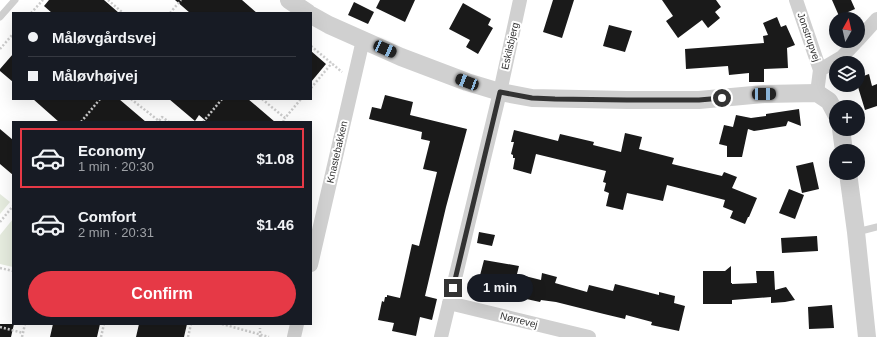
<!DOCTYPE html>
<html lang="en">
<head>
<meta charset="utf-8">
<style>
	:root { --surface:#171b24; --page:#20242c; --text:#f1f3f6; --muted:#9ea1a6; --line:#363941; --accent:#e63946 }
	body { margin:0; font-family:Helvetica,sans-serif; background:var(--page); color:var(--text); height:100vh; display:flex; flex-direction:column; font-size:15px; white-space:nowrap }
	* { box-sizing:border-box; margin:0 }
	p { font-size:13px; color:var(--muted) }
	.icon { flex:none; width:22px; height:22px; fill:none; stroke:currentColor; stroke-width:2; stroke-linecap:round; stroke-linejoin:round }
	.map { position:relative; flex:1; overflow:hidden }
	.details { position:absolute; left:12px; top:121px; width:300px; height:204px; display:flex; flex-direction:column; background:var(--surface); border-radius:0px; box-shadow:0 4px 16px #0002 }
	.details>* { flex:none }
	.guide { position:absolute; left:12px; top:12px; width:300px; height:88px; border-radius:0px; box-shadow:0 4px 16px #0002; display:grid; align-content:center; height:88px; padding:0 16px; background:var(--surface) }
	.needle { width:26px; rotate:8deg }
	.tools { position:absolute; left:829px; top:12px; display:grid; gap:8px }
	.tools a { display:grid; place-items:center; width:36px; height:36px; border-radius:50%; background:var(--surface); box-shadow:0 4px 16px #0002; font-size:20px }
	.end { position:absolute; width:18px; height:18px; margin:-9px; border:5px solid #333; background:#fff; box-shadow:0 0 0 2px #fff }
	.from { border-radius:50% }
	.bubble { position:absolute; height:28px; border-radius:14px; background:var(--surface); box-shadow:0 4px 16px #0002; font-size:13px; font-weight:800; line-height:28px; text-align:center }
	.car { position:absolute; width:12px; height:24px; margin:-12px -6px; border-radius:5px; box-shadow:0 0 3px 1px #0007; background:linear-gradient(#222 24%,#8ab4d8 0 40%,#222 0 76%,#8ab4d8 0 86%,#222 0) }
	.guide b { display:flex; align-items:center; gap:14px; height:38px; font-size:15px }
	.guide b+b { border-top:1px solid var(--line) }
	.guide i { width:10px; height:10px; background:var(--text) }
	ul { padding:7px 0 0; list-style:none }
	li { display:flex; align-items:center; gap:12px; height:60px; margin:0 8px 6px; padding:0 8px; border:2px solid transparent; border-radius:0px }
	li div { flex:1 }
	li b { display:block; font-size:15px }
	li em { font-style:normal; font-weight:800 }
	li.on { border-color:var(--accent) }
	li>.icon { width:36px; height:36px; stroke-width:1.5 }
	.cta { display:flex; gap:8px; margin-top:auto; padding:8px 16px }
	.cta a { flex:1; height:46px; border-radius:24px; background:var(--accent); color:#fff; font-size:16px; font-weight:800; line-height:46px; text-align:center }
	.map>svg:first-child { display:block }
</style>
</head>
<body>
<div class="map">
<svg width="877" height="337" viewBox="0 0 877 337">
	<rect width="100%" height="100%" fill="#fff"/>
	<path fill="#e6ecdf" d="M 0,194 L 10,202 L 0,214 Z
		M 13,219 L 13,267 L 0,264 L 0,235 Z"/>
	<path fill="#1a1a1a" d="M 49,0 L 104,0 L 119,13 L 52,13 L 44,6 Z
		M 175,0 L 242,0 L 257,13 L 190,13 Z
		M 380,0 L 415,0 L 405,22 L 376,8 Z
		M 553,0 L 574,0 L 562,38 L 543,32 Z
		M 662,0 L 716,0 L 721,7 L 715,12 L 720,18 L 708,28 L 702,20 L 678,38 L 666,21 L 673,16 Z
		M 832,0 L 851,0 L 855,9 L 839,16 Z
		M 354,2 L 374,12 L 368,24 L 348,15 Z
		M 463,3 L 491,19 L 488,25 L 493,28 L 478,54 L 466,47 L 470,40 L 449,29 Z
		M 777,17 L 781,27 L 786,25 L 795,45 L 787,48 L 788,68 L 764,69 L 764,82 L 749,82 L 749,73 L 729,75 L 728,66 L 686,69 L 685,49 L 764,43 L 763,36 L 768,35 L 763,23 Z
		M 609,25 L 632,31 L 625,52 L 603,46 Z
		M 311,51 L 326,64 L 311,82 Z
		M 13,54 L 13,82 L 0,71 L 0,69 Z
		M 869,74 L 872,86 L 877,84 L 877,106 L 865,110 L 858,87 L 858,78 Z
		M 385,95 L 413,102 L 410,115 L 467,129 L 446,207 L 425,296 L 437,299 L 432,320 L 420,317 L 416,336 L 392,331 L 394,323 L 378,320 L 382,301 L 384,302 L 385,297 L 387,297 L 387,295 L 400,298 L 412,244 L 419,246 L 437,172 L 423,169 L 430,141 L 421,139 L 422,132 L 369,119 L 372,107 L 381,109 Z
		M 33,99 L 119,99 L 146,122 L 59,122 Z
		M 169,99 L 248,99 L 275,122 L 207,122 L 199,115 L 195,121 Z
		M 799,109 L 801,126 L 788,121 L 786,126 L 754,131 L 748,129 L 742,157 L 727,157 L 727,146 L 719,144 L 724,125 L 733,127 L 736,115 L 751,118 L 766,116 L 766,114 Z
		M 0,129 L 13,140 L 13,175 L 0,164 Z
		M 514,130 L 558,141 L 560,134 L 594,142 L 593,145 L 621,152 L 625,133 L 642,137 L 639,149 L 674,158 L 672,164 L 722,176 L 724,172 L 737,177 L 732,188 L 757,198 L 749,217 L 748,217 L 745,224 L 730,218 L 733,211 L 723,207 L 725,200 L 667,185 L 663,201 L 627,193 L 623,210 L 606,206 L 609,193 L 604,191 L 606,183 L 603,182 L 606,171 L 536,154 L 531,174 L 513,169 L 515,158 L 513,158 L 513,155 L 511,154 L 514,142 L 511,142 Z
		M 813,162 L 819,189 L 802,193 L 796,166 Z
		M 789,189 L 804,195 L 795,219 L 779,213 Z
		M 479,232 L 495,235 L 492,246 L 477,243 Z
		M 817,236 L 818,251 L 782,253 L 781,238 Z
		M 484,260 L 519,266 L 517,274 L 541,280 L 542,273 L 557,277 L 555,283 L 587,292 L 589,285 L 613,291 L 615,284 L 659,295 L 659,292 L 675,296 L 674,303 L 685,306 L 679,331 L 651,325 L 652,322 L 626,315 L 625,319 L 604,314 L 556,302 L 541,300 L 540,302 L 508,295 L 509,290 L 478,283 Z
		M 731,266 L 731,283 L 732,283 L 732,284 L 757,283 L 756,271 L 774,271 L 775,290 L 786,287 L 795,300 L 785,302 L 771,303 L 771,297 L 732,300 L 732,304 L 703,304 L 703,271 L 725,271 Z
		M 832,305 L 834,328 L 809,329 L 808,307 Z
		M 0,324 L 14,324 L 11,337 L 0,337 Z
		M 53,324 L 100,324 L 97,337 L 50,337 Z
		M 139,324 L 187,324 L 184,337 L 136,337 Z"/>
	<g fill="none" stroke-linecap="round" stroke-linejoin="round">
		<path stroke="#cdcdcd" stroke-width="2.5" stroke-dasharray="2 2" stroke-linecap="butt" d="M 108,0 L 123,13
			M 31,13 L 43,0
			M 170,13 L 181,0
			M 311,46 L 342,72
			M 0,49 L 13,34
			M 311,88 L 332,63
			M 131,99 L 159,121 L 162,117 L 169,122
			M 262,99 L 285,118 L 301,99
			M 81,122 L 100,99
			M 203,122 L 222,99
			M 283,122 L 285,118
			M 0,222 L 13,206
			M 0,268 L 13,271
			M 222,324 L 269,337
			M 0,327 L 23,333
			M 22,337 L 25,324
			M 101,337 L 104,324
			M 188,337 L 191,324
			M 260,337 L 260,328"/>
		<path stroke="#d0d0d0" stroke-width="7" d="M 0,17 L 15,0
			M 857,232 L 877,227"/>
		<path stroke="#d0d0d0" stroke-width="14" d="M 796,0 L 820,70 L 817,93
			M 858,40 L 877,19
			M 820,70 L 842,57 L 857,41
			M 311,265 L 363,40
			M 449,303 L 589,337
			M 294,337 L 297,324
			M 441,337 L 500,92 L 520,0"/>
		<path stroke="#d0d0d0" stroke-width="18" d="M 289,0 L 308,13
			M 311,15 L 329,25 L 401,57 L 467,82 L 500,92 L 532,98 L 627,100 L 699,100 L 764,94 L 817,93 L 829,101 L 836,114
			M 841,129 L 844,151
			M 848,173 L 856,232 L 867,337"/>
	</g>
	<g fill="none" stroke-linecap="round" stroke-linejoin="round">
		<path stroke="#333" stroke-width="5" d="M 453,288 L 500,92 L 532,98 L 555,99 L 627,100 L 699,100 L 722,98"/>
	</g>
	<g text-anchor="middle" dominant-baseline="central" stroke-width="4" stroke-linejoin="round" paint-order="stroke">
		<g font-size="10" fill="#333" stroke="#fff">
			<text transform="translate(809 37) rotate(71)">Jonstrupvej</text>
			<text transform="translate(510 46) rotate(-77)">Eskilsbjerg</text>
			<text transform="translate(337 152) rotate(-77)">Knastebakken</text>
			<text transform="translate(519 320) rotate(14)">Nørrevej</text>
		</g>
	</g>
</svg>
<div class="tools">
<a><svg class="needle" viewBox="-14 -14 28 28"><path d="M0-13l5 13h-10z" fill="#e53935"/><path d="M0 13l5-13h-10z" fill="#9ea1a6"/></svg></a>
<a><svg class="icon" aria-label="layers" viewBox="0 0 24 24"><path d="M12 4l9 5-9 5-9-5zM3 14l9 5 9-5"/></svg></a>
<a>+</a>
<a>−</a>
</div>
<i class="end from" style="left:722px;top:98px"></i>
<i class="end" style="left:453px;top:288px"></i>
<div class="bubble" style="left:467px;top:274px;width:66px">1 min</div>
<i class="car" style="left:385px;top:49px;rotate:114deg"></i>
<i class="car" style="left:467px;top:82px;rotate:291deg"></i>
<i class="car" style="left:764px;top:94px;rotate:89deg"></i>
<div class="guide">
<b><i class="from"></i>Måløvgårdsvej</b>
<b><i></i>Måløvhøjvej</b>
</div>
<section class="details">
<ul>
<li class="on"><svg class="icon" aria-label="car" viewBox="0 0 24 24"><path d="M5 17H2v-5l4-1 3-4h7l3 4 3 1v5h-3M9 17h6M6 11h13"/><circle cx="7" cy="17" r="2"/><circle cx="17" cy="17" r="2"/></svg><div><b>Economy</b><p>1 min · 20:30</p></div><em>$1.08</em></li>
<li><svg class="icon" aria-label="car" viewBox="0 0 24 24"><path d="M5 17H2v-5l4-1 3-4h7l3 4 3 1v5h-3M9 17h6M6 11h13"/><circle cx="7" cy="17" r="2"/><circle cx="17" cy="17" r="2"/></svg><div><b>Comfort</b><p>2 min · 20:31</p></div><em>$1.46</em></li>
</ul>
<div class="cta"><a>Confirm</a></div>
</section>
</div>
</body>
</html>
